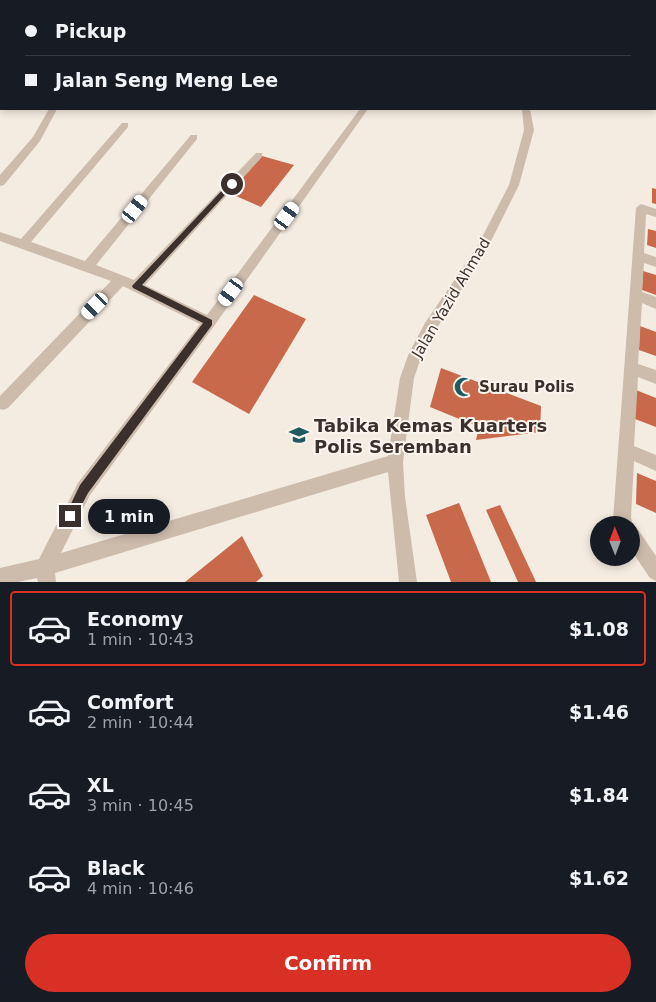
<!DOCTYPE html>
<html lang="en">
<head>
<meta charset="utf-8">
<style>
	:root { --surface:#171b24; --page:#20242c; --text:#f1f3f6; --muted:#9ea1a6; --line:#363941; --accent:#d93025 }
	body { margin:0; font-family:"DejaVu Sans",sans-serif; background:var(--page); color:var(--text); height:100vh; display:flex; flex-direction:column; font-size:19px; white-space:nowrap }
	* { box-sizing:border-box; margin:0 }
	p { font-size:16px; color:var(--muted) }
	.icon { flex:none; width:28px; height:28px; fill:none; stroke:currentColor; stroke-width:2; stroke-linecap:round; stroke-linejoin:round }
	.map { position:relative; height:582px; overflow:hidden }
	.details { display:flex; flex-direction:column; background:var(--surface); flex:1 }
	.details>* { flex:none }
	.banner { position:absolute; left:0px; top:0px; width:656px; height:110px; box-shadow:0 2px 8px #0003; display:grid; align-content:center; height:110px; padding:0 25px; background:var(--surface) }
	.needle { width:32px; rotate:359deg }
	.tools { position:absolute; left:590px; top:516px; display:grid; gap:10px }
	.tools a { display:grid; place-items:center; width:50px; height:50px; border-radius:50%; background:var(--surface); box-shadow:0 2px 8px #0003; font-size:25px }
	.end { position:absolute; width:22px; height:22px; margin:-11px; border:6px solid #3b302b; background:#fff; box-shadow:0 0 0 2px #fff }
	.from { border-radius:50% }
	.bubble { position:absolute; height:35px; border-radius:18px; background:var(--surface); box-shadow:0 2px 8px #0003; font-size:16px; font-weight:800; line-height:35px; text-align:center }
	.car { position:absolute; width:15px; height:30px; margin:-15px -8px; border-radius:6px; box-shadow:0 0 4px 1px #0007; background:linear-gradient(#fff 24%,#345 0 40%,#fff 0 76%,#345 0 86%,#fff 0) }
	.banner b { display:flex; align-items:center; gap:18px; height:48px; font-size:19px }
	.banner b+b { border-top:1px solid var(--line) }
	.banner i { width:12px; height:12px; background:var(--text) }
	ul { padding:9px 0 0; list-style:none }
	li { display:flex; align-items:center; gap:15px; height:75px; margin:0 10px 8px; padding:0 15px; border:2px solid transparent; border-radius:5px }
	li div { flex:1 }
	li b { display:block; font-size:19px }
	li em { font-style:normal; font-weight:800 }
	li.on { border-color:var(--accent) }
	li>.icon { width:45px; height:45px; stroke-width:1.5 }
	.primary-button { display:flex; gap:10px; margin-top:auto; padding:10px 25px }
	.primary-button a { flex:1; height:58px; border-radius:30px; background:var(--accent); color:#fff; font-size:20px; font-weight:800; line-height:58px; text-align:center }
	.map>svg:first-child { display:block }
</style>
</head>
<body>
<div class="map">
<svg width="656" height="582" viewBox="0 0 656 582">
	<rect width="100%" height="100%" fill="#f4ebe1"/>
	<g fill="none" stroke-linecap="round" stroke-linejoin="round">
		<path stroke="#7fb0b2" stroke-width="3" d="M 0,89 L 1,86"/>
	</g>
	<path fill="#c8694b" d="M 262,156 L 294,165 L 261,207 L 229,193 Z
		M 652,188 L 656,189 L 656,204 L 652,203 Z
		M 648,229 L 656,231 L 656,248 L 647,245 Z
		M 643,271 L 656,275 L 656,295 L 642,290 Z
		M 254,295 L 306,319 L 249,414 L 192,382 Z
		M 640,326 L 656,332 L 656,356 L 639,350 Z
		M 441,368 L 541,406 L 540,432 L 476,440 L 479,427 L 430,407 Z
		M 636,390 L 656,398 L 656,427 L 635,419 Z
		M 637,473 L 656,481 L 656,513 L 636,504 Z
		M 459,503 L 491,582 L 451,582 L 426,515 Z
		M 500,505 L 536,582 L 518,582 L 486,510 Z
		M 242,536 L 263,576 L 256,582 L 185,582 Z"/>
	<g fill="none" stroke-linecap="round" stroke-linejoin="round">
		<path fill="#cdbbac" fill-rule="evenodd" d="M 252,0 L 258,0 L 258,1 L 252,1 Z
			M 346,0 L 353,0 L 353,1 L 347,1 Z
			M 603,0 L 610,0 L 610,1 L 604,1 Z
			M 0,23 L 1,23 L 1,27 L 0,27 Z
			M 655,31 L 656,31 L 656,35 L 655,35 Z
			M 0,45 L 1,45 L 1,49 L 0,49 Z
			M 655,74 L 656,74 L 656,79 L 655,79 Z
			M 49,109 L 57,109 L 40,141 L 4,185 L 0,186 L 0,175 L 33,137 Z
			M 360,109 L 368,109 L 214,326 L 90,495 L 61,553 L 388,456 L 400,378 L 409,353 L 425,323 L 477,247 L 509,185 L 524,130 L 522,109 L 530,109 L 534,130 L 519,185 L 485,253 L 435,331 L 422,355 L 414,378 L 403,462 L 405,497 L 417,582 L 399,582 L 388,472 L 55,573 L 56,582 L 38,582 L 37,578 L 18,582 L 0,582 L 0,568 L 39,559 L 78,483 L 200,324 L 123,286 L 8,408 L 3,410 L 0,409 L 0,396 L 111,281 L 0,241 L 0,232 L 21,239 L 122,123 L 128,123 L 128,127 L 31,242 L 85,261 L 191,135 L 197,135 L 197,139 L 96,265 L 134,280 L 256,153 L 262,153 L 262,157 L 145,285 L 207,315 Z
			M 641,204 L 656,209 L 656,217 L 646,214 L 644,253 L 656,257 L 656,267 L 644,263 L 642,292 L 656,297 L 656,309 L 642,303 L 638,364 L 656,370 L 656,384 L 638,377 L 634,446 L 656,455 L 656,471 L 634,461 L 631,518 L 633,526 L 637,528 L 656,556 L 656,581 L 650,578 L 631,550 L 631,525 L 616,525 L 613,520 L 636,208 Z"/>
	</g>
	<path fill="#3b302b" d="M 229,183 L 235,184 L 142,285 L 212,320 L 212,325 L 88,493 L 74,520 L 70,521 L 66,520 L 65,516 L 80,485 L 203,323 L 133,288 L 132,286 Z"/>
	<defs>
		<symbol id="mosque-bare" viewBox="-9 -9 18 18"><path d="M3.5-4.9A6 6 0 1 0 3.5 4.9A5 5 0 1 1 3.5-4.9Z" fill="#1f5a5e" stroke="#fbf5ee" stroke-width="2.5" paint-order="stroke"/></symbol>
		<symbol id="school-bare" viewBox="-9 -9 18 18"><path d="M0-5L7-2L0 1L-7-2ZM-4 1L0 2.5L4 1V4Q0 6-4 4Z" fill="#1f5a5e" stroke="#fbf5ee" stroke-width="2.5" paint-order="stroke"/></symbol>
	</defs>
	<g fill-rule="evenodd">
		<use href="#mosque-bare" x="450" y="373" width="28" height="28"/>
		<use href="#school-bare" x="285" y="421" width="28" height="28"/>
	</g>
	<g text-anchor="middle" dominant-baseline="central" stroke-width="4" stroke-linejoin="round" paint-order="stroke">
		<g font-size="15" fill="#3b302b" stroke="#fbf5ee">
			<text transform="translate(451 298) rotate(-59)">Jalan Yazid Ahmad</text>
		</g>
		<g font-size="15" font-weight="bold" fill="#3b302b" stroke="#fbf5ee" text-anchor="start">
			<text x="479" y="387">Surau Polis</text>
		</g>
		<g font-size="18" font-weight="bold" fill="#3b302b" stroke="#fbf5ee" text-anchor="start">
			<text x="314" y="425">Tabika Kemas Kuarters<tspan x="314" dy="21">Polis Seremban</tspan></text>
		</g>
	</g>
</svg>
<div class="tools">
<a><svg class="needle" viewBox="-14 -14 28 28"><path d="M0-13l5 13h-10z" fill="#e53935"/><path d="M0 13l5-13h-10z" fill="#9ea1a6"/></svg></a>
</div>
<i class="end from" style="left:232px;top:184px"></i>
<i class="end" style="left:70px;top:516px"></i>
<div class="bubble" style="left:88px;top:499px;width:82px">1 min</div>
<i class="car" style="left:135px;top:209px;rotate:39deg"></i>
<i class="car" style="left:287px;top:216px;rotate:36deg"></i>
<i class="car" style="left:231px;top:292px;rotate:216deg"></i>
<i class="car" style="left:95px;top:306px;rotate:224deg"></i>
<div class="banner">
<b><i class="from"></i>Pickup</b>
<b><i></i>Jalan Seng Meng Lee</b>
</div>
</div>
<section class="details">
<ul>
<li class="on"><svg class="icon" aria-label="car" viewBox="0 0 24 24"><path d="M5 17H2v-5l4-1 3-4h7l3 4 3 1v5h-3M9 17h6M6 11h13"/><circle cx="7" cy="17" r="2"/><circle cx="17" cy="17" r="2"/></svg><div><b>Economy</b><p>1 min · 10:43</p></div><em>$1.08</em></li>
<li><svg class="icon" aria-label="car" viewBox="0 0 24 24"><path d="M5 17H2v-5l4-1 3-4h7l3 4 3 1v5h-3M9 17h6M6 11h13"/><circle cx="7" cy="17" r="2"/><circle cx="17" cy="17" r="2"/></svg><div><b>Comfort</b><p>2 min · 10:44</p></div><em>$1.46</em></li>
<li><svg class="icon" aria-label="car" viewBox="0 0 24 24"><path d="M5 17H2v-5l4-1 3-4h7l3 4 3 1v5h-3M9 17h6M6 11h13"/><circle cx="7" cy="17" r="2"/><circle cx="17" cy="17" r="2"/></svg><div><b>XL</b><p>3 min · 10:45</p></div><em>$1.84</em></li>
<li><svg class="icon" aria-label="car" viewBox="0 0 24 24"><path d="M5 17H2v-5l4-1 3-4h7l3 4 3 1v5h-3M9 17h6M6 11h13"/><circle cx="7" cy="17" r="2"/><circle cx="17" cy="17" r="2"/></svg><div><b>Black</b><p>4 min · 10:46</p></div><em>$1.62</em></li>
</ul>
<div class="primary-button"><a>Confirm</a></div>
</section>
</body>
</html>
